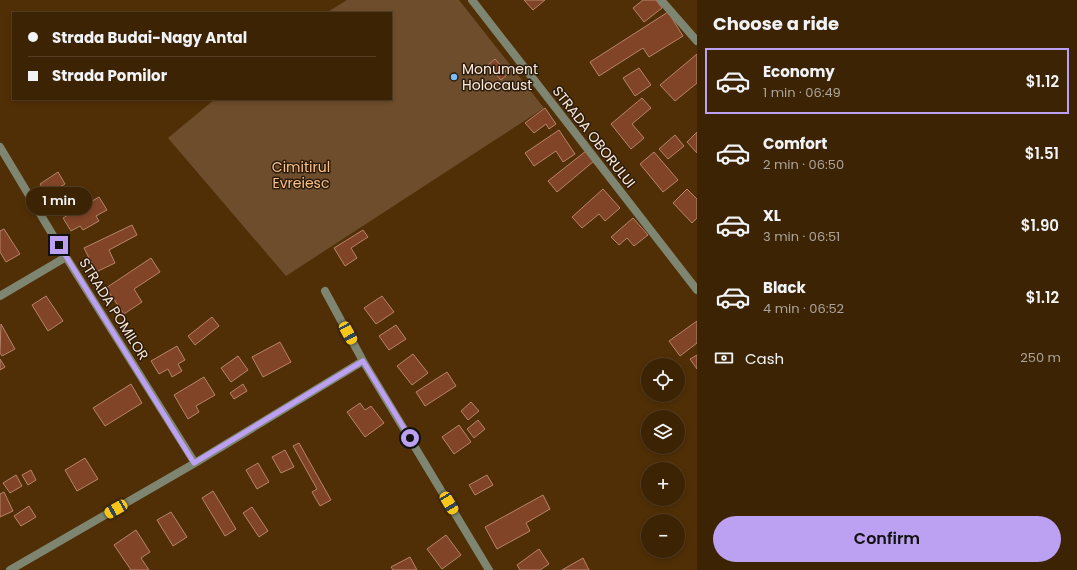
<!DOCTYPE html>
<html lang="en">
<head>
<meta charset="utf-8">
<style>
	:root { --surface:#3c2304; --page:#472f13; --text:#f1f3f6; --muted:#aca49a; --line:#554026; --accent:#bca0f2 }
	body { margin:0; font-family:Poppins,sans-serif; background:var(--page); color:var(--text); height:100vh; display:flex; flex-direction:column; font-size:15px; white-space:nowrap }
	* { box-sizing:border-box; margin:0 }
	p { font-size:13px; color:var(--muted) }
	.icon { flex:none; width:22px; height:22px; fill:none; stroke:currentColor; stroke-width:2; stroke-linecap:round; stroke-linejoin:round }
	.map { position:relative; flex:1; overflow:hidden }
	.drawer { display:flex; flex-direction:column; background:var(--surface); width:380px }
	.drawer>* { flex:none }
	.hud { position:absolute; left:12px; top:12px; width:380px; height:88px; border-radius:0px; box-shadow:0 2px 6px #0003,0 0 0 1px var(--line); display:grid; align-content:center; height:88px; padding:0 16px; background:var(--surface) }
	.fabs { position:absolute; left:641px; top:358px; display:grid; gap:8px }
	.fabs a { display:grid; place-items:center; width:44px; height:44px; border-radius:50%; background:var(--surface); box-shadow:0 2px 6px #0003,0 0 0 1px var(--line); font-size:20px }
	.end { position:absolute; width:18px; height:18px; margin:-9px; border:5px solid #bca0f2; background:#111; box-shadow:0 0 0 2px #111 }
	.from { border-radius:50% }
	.bubble { position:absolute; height:28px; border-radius:14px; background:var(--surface); box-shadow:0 2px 6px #0003,0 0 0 1px var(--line); font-size:13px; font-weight:600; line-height:28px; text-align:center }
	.car { position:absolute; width:12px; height:24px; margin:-12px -6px; border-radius:5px; box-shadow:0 0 3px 1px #0007; background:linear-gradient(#f5c518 24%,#345 0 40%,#f5c518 0 76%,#345 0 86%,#f5c518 0) }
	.hud b { display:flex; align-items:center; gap:14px; height:38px; font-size:15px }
	.hud b+b { border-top:1px solid var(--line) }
	.hud i { width:10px; height:10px; background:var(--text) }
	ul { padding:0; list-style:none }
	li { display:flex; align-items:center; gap:12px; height:66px; margin:0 8px 6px; padding:0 8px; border:2px solid transparent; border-radius:0px }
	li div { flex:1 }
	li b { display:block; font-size:15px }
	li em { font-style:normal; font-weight:600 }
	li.active { border-color:var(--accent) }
	li>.icon { width:36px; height:36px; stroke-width:1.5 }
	h2 { padding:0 16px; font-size:18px; line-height:48px }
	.pay { display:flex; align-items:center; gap:10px; height:44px; padding:0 16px; font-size:15px }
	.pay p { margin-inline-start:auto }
	.cta { display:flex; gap:8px; margin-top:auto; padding:8px 16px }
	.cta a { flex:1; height:46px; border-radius:24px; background:var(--accent); color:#111; font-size:16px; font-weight:600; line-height:46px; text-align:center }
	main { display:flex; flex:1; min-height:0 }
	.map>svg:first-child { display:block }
</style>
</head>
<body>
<main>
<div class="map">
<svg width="697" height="570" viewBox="0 0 697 570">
	<rect width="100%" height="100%" fill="#502f06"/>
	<path fill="#6e4d2c" d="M 347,0 L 459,0 L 544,108 L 286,276 L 168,138 L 215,99 L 391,99 L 391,13 L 326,13 Z"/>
	<path fill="#814427" stroke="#b7846d" d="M 524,0 L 545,0 L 533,10 Z
		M 643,0 L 656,0 L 662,8 L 644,22 L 633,8 Z
		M 668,12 L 683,36 L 649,57 L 643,48 L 599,76 L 590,62 Z
		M 697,54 L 697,83 L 675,101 L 660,85 Z
		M 495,59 L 508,74 L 501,80 L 488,65 Z
		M 639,68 L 651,85 L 635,96 L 623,78 Z
		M 642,98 L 651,108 L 632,124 L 644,138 L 631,149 L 611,124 Z
		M 545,108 L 556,124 L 549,129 L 546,124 L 534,133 L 525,123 Z
		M 559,130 L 575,154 L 563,162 L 556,151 L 534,166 L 525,153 Z
		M 697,132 L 697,153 L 687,142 Z
		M 675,135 L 684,146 L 668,159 L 659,149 Z
		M 586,151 L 594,161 L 557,192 L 548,181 Z
		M 654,152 L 678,180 L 663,192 L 640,164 Z
		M 58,172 L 65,184 L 47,195 L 40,184 Z
		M 603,189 L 620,208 L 605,221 L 599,214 L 582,228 L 572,217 Z
		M 687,189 L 697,199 L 697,218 L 692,223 L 673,203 Z
		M 99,197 L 107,210 L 96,216 L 99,221 L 83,230 L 80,226 L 71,231 L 63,218 Z
		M 633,218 L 648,235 L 634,246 L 627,238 L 619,245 L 611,237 Z
		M 132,225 L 137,235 L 109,250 L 115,263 L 96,272 L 84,248 Z
		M 4,229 L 20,254 L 6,262 L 0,252 L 0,231 Z
		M 363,230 L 368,237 L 351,248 L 357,258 L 345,266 L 334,248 Z
		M 151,258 L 160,272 L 134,289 L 142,302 L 124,314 L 106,288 Z
		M 46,296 L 63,321 L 48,331 L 32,305 Z
		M 382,296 L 394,312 L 376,324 L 364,308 Z
		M 212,317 L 219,326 L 195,345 L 188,336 Z
		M 697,321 L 697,343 L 680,356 L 669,341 Z
		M 1,324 L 15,349 L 2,356 L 0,353 Z
		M 396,325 L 406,339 L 389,350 L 379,336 Z
		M 280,342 L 291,362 L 263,377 L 252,357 Z
		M 177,346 L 185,360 L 178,364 L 182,371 L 172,377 L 168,369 L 159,374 L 151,361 Z
		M 413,354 L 428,373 L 412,385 L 397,366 Z
		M 697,355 L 697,369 L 690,359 Z
		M 238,356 L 248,370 L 231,382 L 221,368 Z
		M 0,359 L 5,367 L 0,370 Z
		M 447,372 L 456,386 L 425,406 L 416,392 Z
		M 204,377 L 215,395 L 196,406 L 199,412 L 188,419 L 174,395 Z
		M 131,384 L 142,403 L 105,426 L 93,408 Z
		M 243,384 L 247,391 L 234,399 L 230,393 Z
		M 471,402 L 479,411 L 468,420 L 461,411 Z
		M 360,403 L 365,410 L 371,406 L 384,423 L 365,437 L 347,412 Z
		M 478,420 L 485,429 L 474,438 L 467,429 Z
		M 459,425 L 471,442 L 454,454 L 442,437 Z
		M 299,443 L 331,500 L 320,506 L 312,492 L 317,489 L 293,446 Z
		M 285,450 L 294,467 L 281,473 L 272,457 Z
		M 85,458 L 98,479 L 77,491 L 65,470 Z
		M 258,463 L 269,482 L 257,489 L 246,470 Z
		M 31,470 L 36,480 L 28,485 L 22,475 Z
		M 16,475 L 22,486 L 10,493 L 3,483 Z
		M 487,475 L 493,485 L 475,495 L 469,485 Z
		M 213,491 L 236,529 L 225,536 L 202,498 Z
		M 4,492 L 13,511 L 0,517 L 0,494 Z
		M 543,495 L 550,509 L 526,523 L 530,531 L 497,549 L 485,527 Z
		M 29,506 L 36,517 L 21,526 L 14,516 Z
		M 252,507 L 268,531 L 259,537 L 243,513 Z
		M 171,512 L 187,537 L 173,546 L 157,520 Z
		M 136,530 L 150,552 L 141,558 L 149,570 L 131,570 L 114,545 Z
		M 446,535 L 461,555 L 442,569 L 427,549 Z
		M 539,549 L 549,564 L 540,570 L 520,570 L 517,565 Z
		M 410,557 L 417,570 L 393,570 L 391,567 Z
		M 583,558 L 589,570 L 562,570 Z"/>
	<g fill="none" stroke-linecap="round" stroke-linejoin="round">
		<path stroke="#7e8671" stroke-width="8" d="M 472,0 L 697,290
			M 661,0 L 697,41
			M 0,147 L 66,257 L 195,463
			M 325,291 L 363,361 L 489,570
			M 0,296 L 66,257
			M 10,570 L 195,463 L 363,361"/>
	</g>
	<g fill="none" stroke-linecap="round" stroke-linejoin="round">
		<path stroke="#bca0f2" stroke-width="5" d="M 59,245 L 194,463 L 363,361 L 410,438"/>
	</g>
	<circle fill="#79bff8" stroke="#2b1b0c" stroke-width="1.5" cx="454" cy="77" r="4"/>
	<g text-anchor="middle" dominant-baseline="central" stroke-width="3" stroke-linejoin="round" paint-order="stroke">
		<g font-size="14" fill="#fdebdb" stroke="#2b1b0c" text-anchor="start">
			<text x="462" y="69">Monument<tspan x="462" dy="16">Holocaust</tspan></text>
		</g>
		<g font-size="14" fill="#fdebdb" stroke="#2b1b0c">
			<text transform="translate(594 137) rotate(52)">STRADA OBORULUI</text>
			<text transform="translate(114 309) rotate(58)">STRADA POMILOR</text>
		</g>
		<g font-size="14" fill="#fcc188" stroke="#2b1b0c">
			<text x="301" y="167">Cimitirul<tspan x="301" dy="16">Evreiesc</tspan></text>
		</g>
	</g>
</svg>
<div class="fabs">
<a><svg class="icon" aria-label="locate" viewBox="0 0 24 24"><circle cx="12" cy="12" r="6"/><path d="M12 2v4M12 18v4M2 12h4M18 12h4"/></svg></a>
<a><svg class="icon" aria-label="layers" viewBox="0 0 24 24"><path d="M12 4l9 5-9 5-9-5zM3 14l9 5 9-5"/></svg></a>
<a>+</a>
<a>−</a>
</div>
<i class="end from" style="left:410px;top:438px"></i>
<i class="end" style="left:59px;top:245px"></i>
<div class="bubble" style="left:26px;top:187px;width:66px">1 min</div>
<i class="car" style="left:348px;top:333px;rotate:151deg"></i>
<i class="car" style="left:449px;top:503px;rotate:149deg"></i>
<i class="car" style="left:116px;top:509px;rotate:240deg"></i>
<div class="hud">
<b><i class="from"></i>Strada Budai-Nagy Antal</b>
<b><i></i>Strada Pomilor</b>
</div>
</div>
<section class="drawer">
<h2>Choose a ride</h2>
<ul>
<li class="active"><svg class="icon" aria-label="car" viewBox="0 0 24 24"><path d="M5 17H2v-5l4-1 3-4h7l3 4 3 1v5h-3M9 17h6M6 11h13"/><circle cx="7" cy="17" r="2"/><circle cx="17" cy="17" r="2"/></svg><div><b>Economy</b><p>1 min · 06:49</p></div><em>$1.12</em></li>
<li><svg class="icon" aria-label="car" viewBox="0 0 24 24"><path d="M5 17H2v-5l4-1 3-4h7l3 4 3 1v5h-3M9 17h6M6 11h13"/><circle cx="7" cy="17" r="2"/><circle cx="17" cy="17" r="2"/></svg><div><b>Comfort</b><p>2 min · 06:50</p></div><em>$1.51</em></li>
<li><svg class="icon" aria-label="car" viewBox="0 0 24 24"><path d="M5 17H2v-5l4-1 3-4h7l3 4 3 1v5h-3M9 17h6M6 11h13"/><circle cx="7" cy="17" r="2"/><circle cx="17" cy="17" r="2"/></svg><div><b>XL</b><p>3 min · 06:51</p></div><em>$1.90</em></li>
<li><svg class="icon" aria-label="car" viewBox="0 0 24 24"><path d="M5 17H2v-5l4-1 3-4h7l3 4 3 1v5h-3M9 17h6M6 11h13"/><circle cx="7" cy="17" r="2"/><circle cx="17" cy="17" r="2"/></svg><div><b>Black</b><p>4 min · 06:52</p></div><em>$1.12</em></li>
</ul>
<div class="pay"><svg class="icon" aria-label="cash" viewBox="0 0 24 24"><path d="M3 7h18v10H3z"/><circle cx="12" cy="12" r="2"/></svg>Cash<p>250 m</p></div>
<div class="cta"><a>Confirm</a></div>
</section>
</main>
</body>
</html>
